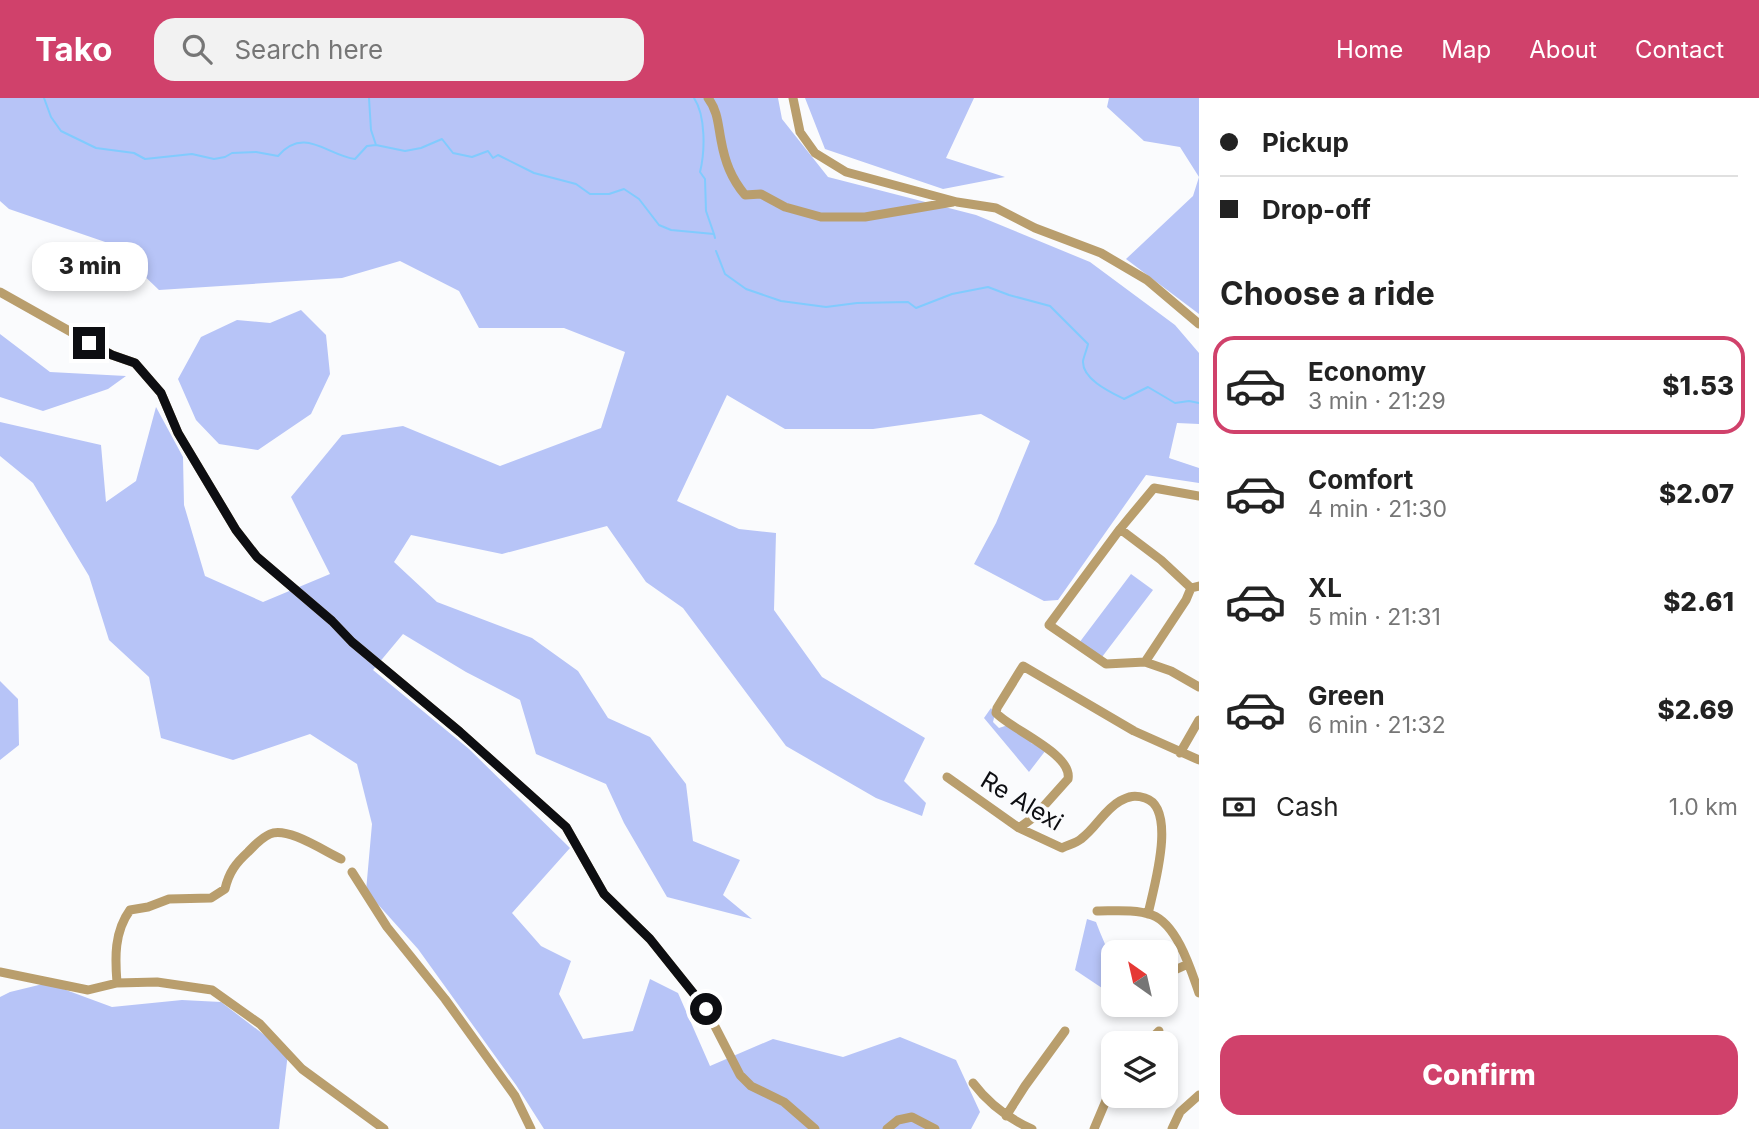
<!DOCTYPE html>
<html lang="en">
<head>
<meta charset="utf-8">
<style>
	:root { --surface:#fff; --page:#f2f2f2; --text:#222; --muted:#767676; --line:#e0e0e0; --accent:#d0416b }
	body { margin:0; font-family:Inter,sans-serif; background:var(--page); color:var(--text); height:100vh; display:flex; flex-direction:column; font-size:26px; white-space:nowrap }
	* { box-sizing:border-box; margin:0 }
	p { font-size:23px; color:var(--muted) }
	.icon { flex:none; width:38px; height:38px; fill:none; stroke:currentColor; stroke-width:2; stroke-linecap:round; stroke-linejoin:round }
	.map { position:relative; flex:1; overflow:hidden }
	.sheet { display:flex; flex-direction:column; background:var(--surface); width:560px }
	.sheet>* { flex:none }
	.guide { display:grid; align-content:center; height:154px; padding:0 21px; background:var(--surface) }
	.needle { width:46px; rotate:326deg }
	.fabs { position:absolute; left:1101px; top:842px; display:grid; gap:14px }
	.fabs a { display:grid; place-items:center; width:77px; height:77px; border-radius:14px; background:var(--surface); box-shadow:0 4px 10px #0003; font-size:35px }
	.end { position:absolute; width:32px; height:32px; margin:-16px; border:9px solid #0d0e12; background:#fff; box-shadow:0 0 0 4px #fff }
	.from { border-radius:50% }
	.bubble { position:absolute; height:49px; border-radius:21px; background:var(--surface); box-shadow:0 4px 10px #0003; font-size:23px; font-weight:800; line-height:49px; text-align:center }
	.guide b { display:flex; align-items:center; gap:24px; height:66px; font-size:26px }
	.guide b+b { border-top:2px solid var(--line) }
	.guide i { width:18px; height:18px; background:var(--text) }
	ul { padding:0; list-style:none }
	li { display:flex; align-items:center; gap:21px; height:98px; margin:0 14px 10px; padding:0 7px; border:4px solid transparent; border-radius:21px }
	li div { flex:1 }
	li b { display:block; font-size:26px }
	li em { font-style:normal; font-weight:800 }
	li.selected { border-color:var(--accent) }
	li>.icon { width:63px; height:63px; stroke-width:1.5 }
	h2 { padding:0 21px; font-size:32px; line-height:84px }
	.pay { display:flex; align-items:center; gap:18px; height:77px; padding:0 21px; font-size:26px }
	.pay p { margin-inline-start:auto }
	.cta { display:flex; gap:14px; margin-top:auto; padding:14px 21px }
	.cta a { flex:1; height:80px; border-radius:21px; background:var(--accent); color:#fff; font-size:28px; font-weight:800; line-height:80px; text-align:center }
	header { display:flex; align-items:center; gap:42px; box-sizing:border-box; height:98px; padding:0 35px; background:var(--accent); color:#fff }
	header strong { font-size:33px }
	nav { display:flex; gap:38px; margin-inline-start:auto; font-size:24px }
	.search { width:490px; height:63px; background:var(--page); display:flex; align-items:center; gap:18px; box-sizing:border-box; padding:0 24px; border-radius:21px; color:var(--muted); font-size:26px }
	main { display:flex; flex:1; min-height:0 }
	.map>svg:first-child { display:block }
</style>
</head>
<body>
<header>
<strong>Tako</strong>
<div class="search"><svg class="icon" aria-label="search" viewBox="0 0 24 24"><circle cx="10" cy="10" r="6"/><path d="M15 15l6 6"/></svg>Search here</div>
<nav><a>Home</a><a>Map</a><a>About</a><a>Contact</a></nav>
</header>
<main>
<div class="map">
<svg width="1199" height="1031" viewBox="0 0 1199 1031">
	<rect width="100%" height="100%" fill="#fafbfd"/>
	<path fill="#b7c4f7" d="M 0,0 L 778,0 L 782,21 L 828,79 L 976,117 L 1090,164 L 1175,227 L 1199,255 L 1199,326 L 1177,325 L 1169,360 L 1199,370 L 1199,385 L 1146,377 L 1058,502 L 1044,503 L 974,466 L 996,425 L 1030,343 L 981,316 L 873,331 L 785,331 L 727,297 L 677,403 L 739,431 L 776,435 L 774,512 L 822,579 L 925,640 L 904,683 L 926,705 L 922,718 L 876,700 L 786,648 L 683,510 L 646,484 L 607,428 L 502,456 L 411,437 L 394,464 L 437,504 L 532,540 L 578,573 L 608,620 L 650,639 L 686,686 L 693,743 L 740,762 L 723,797 L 752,821 L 667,799 L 624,725 L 606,686 L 536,656 L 520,602 L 466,574 L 403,536 L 373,572 L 469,651 L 570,750 L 512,815 L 541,848 L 571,863 L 559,896 L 583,941 L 633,933 L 650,881 L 678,895 L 710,968 L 773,941 L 843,959 L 900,939 L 956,962 L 980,1014 L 971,1031 L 544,1031 L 516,987 L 418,851 L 366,793 L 372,726 L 357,666 L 310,636 L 233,662 L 161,640 L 149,579 L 109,542 L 89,478 L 33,385 L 0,358 L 0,324 L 101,347 L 106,404 L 136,383 L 156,309 L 183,359 L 184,407 L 205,478 L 263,504 L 330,476 L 291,399 L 342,337 L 403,328 L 500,368 L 601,330 L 625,254 L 564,230 L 479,230 L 459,193 L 400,163 L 342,180 L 159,192 L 111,146 L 9,111 L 0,103 Z
		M 805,0 L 974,0 L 946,60 L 1005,79 L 943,91 L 825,51 Z
		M 1109,0 L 1199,0 L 1199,216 L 1126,161 L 1193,98 L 1199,79 L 1180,49 L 1144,43 L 1107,9 Z
		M 301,212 L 326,237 L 330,276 L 311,316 L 258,352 L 219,346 L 196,322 L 178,281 L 201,239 L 237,222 L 270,225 Z
		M 0,236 L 50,274 L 126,278 L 108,291 L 43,313 L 0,299 Z
		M 1131,476 L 1153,492 L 1102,559 L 1079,545 Z
		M 0,583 L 18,601 L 19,647 L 0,662 Z
		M 991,610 L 995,616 L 993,624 L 999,630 L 1008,627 L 1030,641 L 1031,645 L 1046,652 L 1029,674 L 984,620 Z
		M 1087,821 L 1096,824 C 1103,844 1122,875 1108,894 L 1075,872 Z
		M 47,885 L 112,909 L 182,902 L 221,904 L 288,955 L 279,1031 L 0,1031 L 0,899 L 10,894 Z"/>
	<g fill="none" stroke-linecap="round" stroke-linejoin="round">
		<path stroke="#81cbfe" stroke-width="2" d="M 44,0 L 51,19 L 61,33 L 96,50 L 134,55 L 145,61 L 192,56 L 214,61 L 225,59 L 232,55 L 256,54 L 278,58 C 304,28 327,57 355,61 L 367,48 L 376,47 L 405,53 L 421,50 L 442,41 L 453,55 L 472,59 L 488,53 L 493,60 L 498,57 L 534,75 L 576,86 L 590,96 L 609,96 L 624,91 L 639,101 L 659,127 L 671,132 L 714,136 L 715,140
			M 369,0 L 371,32 L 376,47
			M 694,0 C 706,18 705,54 700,74 L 705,81 L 706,113 L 714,136
			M 716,153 L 725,176 L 746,191 L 781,203 L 826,209 L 857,205 L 908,204 L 916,210 L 952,196 L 988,189 L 1009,197 L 1050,208 L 1088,246 C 1087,251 1084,258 1083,263 C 1082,281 1110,294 1124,301 L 1148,289 L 1175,305 L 1189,303 L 1199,305"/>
		<path stroke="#b99e6d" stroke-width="9" d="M 708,0 C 718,13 718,27 721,42 C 725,64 731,80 745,97 L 761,96 L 785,109 L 821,119 L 865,119 L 953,104
			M 793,0 L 800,34 L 815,55 L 846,74 L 957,104 L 996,110 L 1035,130 L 1101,155 L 1147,182 L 1199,226
			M 0,194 L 112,257 L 135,265 L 161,295 L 178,335 L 236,432 L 257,459 L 332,523 L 352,544 L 460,634 L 566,729 L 604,796 L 650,841 L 706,911 L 740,977 L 751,988 L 784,1004 L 815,1031
			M 1199,398 L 1154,390 L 1120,431 L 1049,527 L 1106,566 L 1145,564 L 1171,573 L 1199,589
			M 1120,431 L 1161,462 L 1191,490
			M 1145,564 L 1186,502 L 1191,490 L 1199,488
			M 1180,655 L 1199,622
			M 947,679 L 1019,730 L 1062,750 C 1068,747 1076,745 1081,741 C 1096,730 1104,712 1120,703 C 1129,698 1135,697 1145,700 C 1178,710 1153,792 1148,816
			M 1019,730 L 1034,719 L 1068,681 C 1073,656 1012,632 996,615 L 997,610 L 1023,568 L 1134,633 L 1199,662
			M 352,774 L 387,829 L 445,901 L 515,998 L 531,1031
			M 1097,813 C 1115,813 1135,811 1152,817 C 1177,826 1191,872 1199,895
			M 0,874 L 88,892 L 117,885 L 157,884 L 212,892 L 260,926 L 302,971 L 384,1031
			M 1166,876 L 1188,866
			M 117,885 C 115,860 114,834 130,812 L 148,809 L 169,801 L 211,800 L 225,791 C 229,774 236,765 248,754 C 255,747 261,740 270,736 C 287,728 324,753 341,761
			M 1147,945 L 1159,933
			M 973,985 C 989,1006 1007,1020 1032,1031
			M 1006,1018 L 1025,988 L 1065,933
			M 887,1031 L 898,1022 L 912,1019 L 935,1031
			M 1094,1031 L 1113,986
			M 1172,1031 L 1180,1014 L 1199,997"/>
	</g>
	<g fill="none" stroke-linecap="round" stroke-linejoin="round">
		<path stroke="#0d0e12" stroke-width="9" d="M 89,245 L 112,257 L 135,265 L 161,295 L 178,335 L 236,432 L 257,459 L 332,523 L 352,544 L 460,634 L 566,729 L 604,796 L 650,841 L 706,911"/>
	</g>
	<g text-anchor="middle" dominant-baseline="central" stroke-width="7" stroke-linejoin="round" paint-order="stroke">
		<g font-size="24" fill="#0d0e12" stroke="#fafbfd">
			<text transform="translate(1022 703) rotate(31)">Re Alexi</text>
		</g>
	</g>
</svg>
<div class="fabs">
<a><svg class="needle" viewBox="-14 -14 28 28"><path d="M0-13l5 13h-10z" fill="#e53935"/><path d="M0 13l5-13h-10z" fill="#767676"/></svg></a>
<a><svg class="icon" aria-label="layers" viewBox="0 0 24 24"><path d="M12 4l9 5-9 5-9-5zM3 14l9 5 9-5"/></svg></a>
</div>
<i class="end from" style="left:706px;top:911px"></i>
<i class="end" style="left:89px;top:245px"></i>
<div class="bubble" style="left:32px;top:144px;width:116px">3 min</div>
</div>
<section class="sheet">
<div class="guide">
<b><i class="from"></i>Pickup</b>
<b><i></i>Drop-off</b>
</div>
<h2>Choose a ride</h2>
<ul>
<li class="selected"><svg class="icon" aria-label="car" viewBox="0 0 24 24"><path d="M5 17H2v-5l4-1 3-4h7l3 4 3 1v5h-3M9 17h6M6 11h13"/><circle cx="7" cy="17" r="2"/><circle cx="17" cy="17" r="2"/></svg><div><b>Economy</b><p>3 min · 21:29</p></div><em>$1.53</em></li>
<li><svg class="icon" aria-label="car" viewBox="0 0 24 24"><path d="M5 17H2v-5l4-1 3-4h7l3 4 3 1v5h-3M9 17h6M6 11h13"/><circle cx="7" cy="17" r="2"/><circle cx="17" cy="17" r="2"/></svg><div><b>Comfort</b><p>4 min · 21:30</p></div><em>$2.07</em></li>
<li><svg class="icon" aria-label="car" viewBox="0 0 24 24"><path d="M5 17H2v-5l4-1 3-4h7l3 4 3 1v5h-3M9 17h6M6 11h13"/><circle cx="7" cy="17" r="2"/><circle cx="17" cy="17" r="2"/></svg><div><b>XL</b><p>5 min · 21:31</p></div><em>$2.61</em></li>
<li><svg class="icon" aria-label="car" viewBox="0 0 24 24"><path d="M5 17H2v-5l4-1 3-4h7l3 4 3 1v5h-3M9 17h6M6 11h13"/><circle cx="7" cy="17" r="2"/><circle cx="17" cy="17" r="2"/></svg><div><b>Green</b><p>6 min · 21:32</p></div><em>$2.69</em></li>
</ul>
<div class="pay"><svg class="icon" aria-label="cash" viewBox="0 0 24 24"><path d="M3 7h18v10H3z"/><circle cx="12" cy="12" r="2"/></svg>Cash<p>1.0 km</p></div>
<div class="cta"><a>Confirm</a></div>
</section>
</main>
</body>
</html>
